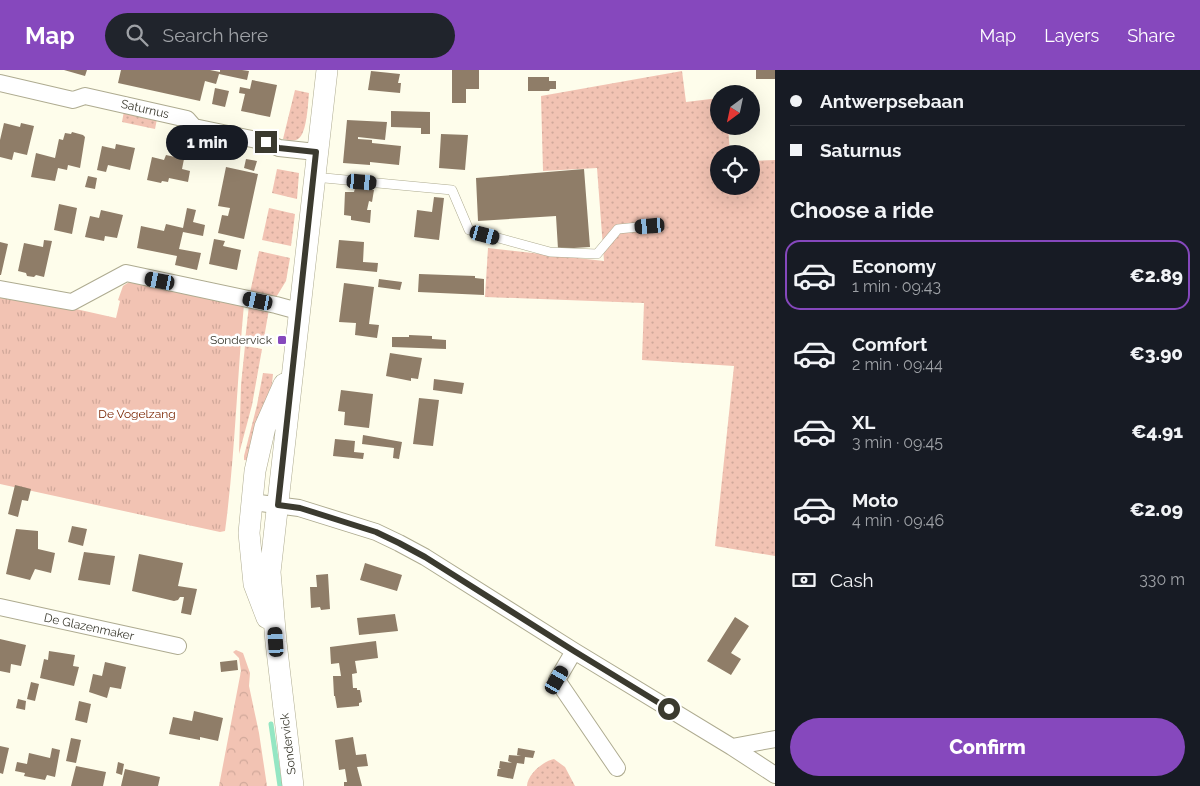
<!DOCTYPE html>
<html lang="en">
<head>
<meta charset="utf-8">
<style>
	:root { --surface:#171b24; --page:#20242c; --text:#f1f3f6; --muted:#9ea1a6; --line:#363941; --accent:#8648bd }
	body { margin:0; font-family:Raleway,sans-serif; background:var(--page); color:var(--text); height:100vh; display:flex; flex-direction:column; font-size:19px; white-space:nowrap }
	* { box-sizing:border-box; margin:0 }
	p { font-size:16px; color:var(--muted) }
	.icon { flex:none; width:28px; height:28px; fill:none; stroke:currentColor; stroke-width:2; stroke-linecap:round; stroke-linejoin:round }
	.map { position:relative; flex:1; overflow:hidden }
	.panel { display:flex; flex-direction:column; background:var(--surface); width:425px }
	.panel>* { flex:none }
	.guide { display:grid; align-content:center; height:110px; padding:0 15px; background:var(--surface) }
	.needle { width:32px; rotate:213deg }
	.buttons { position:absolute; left:710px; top:15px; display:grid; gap:10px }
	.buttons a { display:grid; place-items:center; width:50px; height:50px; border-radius:50%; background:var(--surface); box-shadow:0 5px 20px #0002; font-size:25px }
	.end { position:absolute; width:22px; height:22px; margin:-11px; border:6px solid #3b3a2f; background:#fff; box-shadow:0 0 0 2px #fff }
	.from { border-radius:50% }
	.bubble { position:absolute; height:35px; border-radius:18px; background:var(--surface); box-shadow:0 5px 20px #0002; font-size:16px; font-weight:800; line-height:35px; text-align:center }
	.car { position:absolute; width:15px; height:30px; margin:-15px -8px; border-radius:6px; box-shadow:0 0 4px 1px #0007; background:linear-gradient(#222 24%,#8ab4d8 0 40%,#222 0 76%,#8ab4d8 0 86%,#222 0) }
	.guide b { display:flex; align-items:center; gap:18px; height:48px; font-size:19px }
	.guide b+b { border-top:1px solid var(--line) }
	.guide i { width:12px; height:12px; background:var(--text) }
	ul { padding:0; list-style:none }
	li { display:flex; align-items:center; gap:15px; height:70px; margin:0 10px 8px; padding:0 5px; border:2px solid transparent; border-radius:15px }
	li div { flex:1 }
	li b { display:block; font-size:19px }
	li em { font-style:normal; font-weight:800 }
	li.on { border-color:var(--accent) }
	li>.icon { width:45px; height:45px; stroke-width:1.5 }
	h2 { padding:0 15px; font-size:22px; line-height:60px }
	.pay { display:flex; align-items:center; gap:12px; height:55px; padding:0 15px; font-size:19px }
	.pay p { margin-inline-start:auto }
	.action { display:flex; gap:10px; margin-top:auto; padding:10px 15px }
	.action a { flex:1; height:58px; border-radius:30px; background:var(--accent); color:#fff; font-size:20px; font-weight:800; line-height:58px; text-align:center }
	header { display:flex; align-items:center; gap:30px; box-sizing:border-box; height:70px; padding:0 25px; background:var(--accent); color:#fff }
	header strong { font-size:24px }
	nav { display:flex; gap:28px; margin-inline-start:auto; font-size:18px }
	.search { width:350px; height:45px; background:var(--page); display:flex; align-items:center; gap:12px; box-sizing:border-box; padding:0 18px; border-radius:28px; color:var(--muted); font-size:19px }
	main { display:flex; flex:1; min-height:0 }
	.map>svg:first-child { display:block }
</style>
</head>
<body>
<header>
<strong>Map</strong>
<div class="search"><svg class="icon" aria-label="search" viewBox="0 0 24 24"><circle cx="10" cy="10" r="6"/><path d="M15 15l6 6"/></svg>Search here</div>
<nav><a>Map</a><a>Layers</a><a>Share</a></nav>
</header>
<main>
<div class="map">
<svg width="775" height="716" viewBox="0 0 775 716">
	<defs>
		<pattern id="grass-dots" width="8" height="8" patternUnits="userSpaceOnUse" patternTransform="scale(1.25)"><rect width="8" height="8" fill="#f2c3b3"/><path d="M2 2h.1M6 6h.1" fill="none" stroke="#d0a89a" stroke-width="1.8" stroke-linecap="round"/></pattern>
		<pattern id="forest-crowns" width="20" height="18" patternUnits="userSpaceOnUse" patternTransform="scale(1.25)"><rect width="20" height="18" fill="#f2c3b3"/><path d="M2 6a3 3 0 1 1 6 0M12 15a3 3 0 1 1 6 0" fill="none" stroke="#d0a89a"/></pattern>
		<pattern id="park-tufts" width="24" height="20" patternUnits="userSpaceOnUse" patternTransform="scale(1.25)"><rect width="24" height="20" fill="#f2c3b3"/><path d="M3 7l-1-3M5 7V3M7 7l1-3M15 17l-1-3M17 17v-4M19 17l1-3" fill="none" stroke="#d0a89a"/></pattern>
	</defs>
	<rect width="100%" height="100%" fill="#fefdeb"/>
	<path fill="url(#grass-dots)" d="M 682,1 L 686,32 L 719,28 L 719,56 L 728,56 L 730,84 L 719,84 L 719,116 L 751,116 L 751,91 L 775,90 L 775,486 L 715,476 L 734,296 L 642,290 L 644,233 L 485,227 L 488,178 L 604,191 L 597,98 L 543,101 L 541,26 Z
		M 295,20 L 309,23 C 308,33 307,64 298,69 C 293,72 288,70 283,69 Z
		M 124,41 L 157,49 L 155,59 L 122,52 Z
		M 277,99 L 299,103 L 297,129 L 272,123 Z
		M 269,138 L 295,144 L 291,176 L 262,170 Z
		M 259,181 L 290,188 L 286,211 L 275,229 L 250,223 Z
		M 249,235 L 269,239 L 263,274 L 245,271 Z
		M 245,276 L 262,279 L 252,335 L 239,384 L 241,315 Z
		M 263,303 L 273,304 L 271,324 L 252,391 L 244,390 L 244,386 L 257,335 Z
		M 554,689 L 565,697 L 575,716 L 527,716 C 527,705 543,691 554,689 Z"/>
	<path fill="url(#forest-crowns)" d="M 236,580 L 243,583 L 250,603 L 249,616 L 259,663 L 267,716 L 219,716 L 241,601 L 239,588 L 233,582 Z"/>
	<path fill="url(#park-tufts)" d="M 129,212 L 244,234 C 237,310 235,386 225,461 L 220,462 L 0,414 L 0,222 L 116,248 L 120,231 L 118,230 L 123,216 Z"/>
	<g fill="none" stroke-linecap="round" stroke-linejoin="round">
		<path stroke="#94e6c3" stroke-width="5" d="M 271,654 L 280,716"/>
	</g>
	<path fill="#8f7d68" d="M 64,0 L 87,0 L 85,6 Z
		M 121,0 L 210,0 L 220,2 L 220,0 L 242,0 L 249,1 L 247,10 L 219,4 L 216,14 L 205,11 L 200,31 L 118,13 Z
		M 452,0 L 479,0 L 479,19 L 466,19 L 466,33 L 452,33 Z
		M 756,0 L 775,0 L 775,9 L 756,9 Z
		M 371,1 L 400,4 L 398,13 L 401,13 L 400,23 L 368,20 Z
		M 528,7 L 549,7 L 549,11 L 556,11 L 556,19 L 550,19 L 549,21 L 528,21 Z
		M 252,10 L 277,15 L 270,47 L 241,41 L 245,24 L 239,23 L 240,17 L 250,19 Z
		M 215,18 L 229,21 L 225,37 L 212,34 Z
		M 391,41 L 430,42 L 430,64 L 421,64 L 421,58 L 391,57 Z
		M 347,50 L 387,52 L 385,70 L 358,67 L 358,69 L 372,70 L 372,73 L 401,76 L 399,95 L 370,92 L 370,95 L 343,93 Z
		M 4,53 L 20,57 L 21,53 L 34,56 L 27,85 L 14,82 L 12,90 L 0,87 L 0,70 Z
		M 72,62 L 83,65 L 85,67 L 80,98 L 68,95 L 67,100 L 58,98 L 55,111 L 31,107 L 36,83 L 55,88 L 59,69 L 63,70 L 65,63 L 71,64 Z
		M 441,64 L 468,65 L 465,100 L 439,98 Z
		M 116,74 L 135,78 L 130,100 L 108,95 L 106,102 L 97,100 L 102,76 L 115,79 Z
		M 166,85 L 184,89 L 182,99 L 190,101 L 188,112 L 169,108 L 168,112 L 162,111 L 161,113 L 147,110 L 152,87 L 164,90 Z
		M 246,89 L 257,91 L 254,101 L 244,98 Z
		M 226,97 L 258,104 L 244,169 L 218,163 L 222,145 L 228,146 L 230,138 L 218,136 Z
		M 584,99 L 590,177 L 558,179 L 556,146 L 478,151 L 476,108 Z
		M 88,106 L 97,108 L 95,119 L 85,117 Z
		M 355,118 L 374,120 L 372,132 L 369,131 L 367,140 L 371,140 L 370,153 L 351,150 L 351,146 L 344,145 L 345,122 L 354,122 Z
		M 434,127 L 444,128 L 439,170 L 414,167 L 417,140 L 432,142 Z
		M 59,134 L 77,138 L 72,164 L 54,160 Z
		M 187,138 L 196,140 L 193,152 L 205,155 L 203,166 L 183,162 L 179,179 L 201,183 L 197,200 L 175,195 L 177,186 L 137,178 L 141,156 L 164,161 L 166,154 L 183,158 Z
		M 101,140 L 123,145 L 117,168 L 105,166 L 104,171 L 85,167 L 90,146 L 99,148 Z
		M 214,169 L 225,171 L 223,176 L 241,180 L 237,200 L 209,194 Z
		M 44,170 L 52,171 L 44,207 L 36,205 L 34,207 L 27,206 L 26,203 L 18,201 L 24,173 L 43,177 Z
		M 339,170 L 364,172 L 363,192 L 378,193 L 377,202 L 336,198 Z
		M 0,172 L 8,174 L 1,205 L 0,205 Z
		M 419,204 L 475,206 L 475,208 L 484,209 L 484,225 L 418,222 Z
		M 379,209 L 402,212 L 400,220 L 378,217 Z
		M 344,213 L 374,217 L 369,254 L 379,255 L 377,268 L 355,265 L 356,253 L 339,252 Z
		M 409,265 L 432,266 L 432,269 L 446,270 L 446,279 L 392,277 L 392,267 L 409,267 Z
		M 390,283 L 422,288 L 418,309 L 411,308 L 411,311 L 386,306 Z
		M 434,309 L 464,313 L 462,324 L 433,320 Z
		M 341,320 L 373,324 L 369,358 L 344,355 L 345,342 L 338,341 Z
		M 419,328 L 439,330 L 433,376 L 413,374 Z
		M 363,365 L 402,372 L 399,389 L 393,388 L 394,378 L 362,374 Z
		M 335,369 L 355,371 L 354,382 L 364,383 L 363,389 L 333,386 Z
		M 15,415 L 31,419 L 28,431 L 22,430 L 18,447 L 8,444 Z
		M 72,456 L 87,459 L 83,476 L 68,472 Z
		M 16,459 L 38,461 L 38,479 L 55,483 L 51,503 L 35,499 L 30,510 L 6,504 Z
		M 84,482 L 115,486 L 110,515 L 78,510 Z
		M 139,484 L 183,493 L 178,516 L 197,519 L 191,545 L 181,543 L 184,527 L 180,527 L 178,530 L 174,531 L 132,521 Z
		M 365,493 L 402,505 L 397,521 L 360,510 Z
		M 328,504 L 330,539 L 321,540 L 320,537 L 311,538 L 310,517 L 317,517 L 316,505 Z
		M 395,544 L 398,561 L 359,565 L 357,548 Z
		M 735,547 L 749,556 L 731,583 L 741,589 L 731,605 L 707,591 Z
		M 0,569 L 26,575 L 21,596 L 11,594 L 10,603 L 0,601 Z
		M 376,571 L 378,588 L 355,591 L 357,603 L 352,604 L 353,618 L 357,618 L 357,620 L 360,620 L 362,632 L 359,633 L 359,636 L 337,638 L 335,626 L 334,626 L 333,606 L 341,606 L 339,593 L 331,594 L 330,577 Z
		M 49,581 L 75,585 L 73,596 L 79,597 L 74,616 L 40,608 L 44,589 L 48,590 Z
		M 237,590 L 238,600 L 221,602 L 220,592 Z
		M 105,592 L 126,597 L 121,619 L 110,617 L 107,628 L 89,622 L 93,604 L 102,606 Z
		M 31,612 L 39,614 L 35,631 L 27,629 Z
		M 18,629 L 26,631 L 25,640 L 16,638 Z
		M 79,631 L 91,634 L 87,653 L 75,650 Z
		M 194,641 L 223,648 L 218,671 L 200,667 L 200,670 L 169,664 L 173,647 L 192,651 Z
		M 353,667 L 356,685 L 366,684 L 368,696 L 357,697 L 362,716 L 344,716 L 344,712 L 347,712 L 345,699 L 339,700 L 335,670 Z
		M 71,668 L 81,670 L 76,693 L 66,691 Z
		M 0,676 L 9,678 L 3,704 L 0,703 Z
		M 52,678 L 60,680 L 55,707 L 47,705 L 45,710 L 24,706 L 25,703 L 15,701 L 17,692 L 27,694 L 29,683 L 50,688 Z
		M 518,678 L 535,681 L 533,688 L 525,687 L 524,694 L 517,693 L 513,709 L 497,706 L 498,699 L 501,699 L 499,698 L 500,691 L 512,693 L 508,691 L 509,685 L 521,686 L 517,685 Z
		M 118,692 L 124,694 L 122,705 L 116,703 Z
		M 76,696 L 106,702 L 103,716 L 71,716 Z
		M 125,699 L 160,707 L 158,716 L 121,716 Z"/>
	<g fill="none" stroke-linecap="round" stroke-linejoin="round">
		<defs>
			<path id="service" d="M 314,107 L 452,120 L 469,160 L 550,182 L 597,184 L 618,159 L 649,156"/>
			<path id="minor" d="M 0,13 L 73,30 L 85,26 L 187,49 L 194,57 L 266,72 L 279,78 L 316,82
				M 0,219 L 72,232 L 126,203 L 276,235 L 298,241
				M 252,432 L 299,438 L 376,462 L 399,473 L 425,487 L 574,581 L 732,677 L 775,669
				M 0,537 L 178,576
				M 574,581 L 557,610 L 617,698
				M 732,677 L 775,705"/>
			<path id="tertiary" d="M 267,548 L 254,514 L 249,463 L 255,401 L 265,357 L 284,314
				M 293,716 L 276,572 L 270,502 L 327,0"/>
		</defs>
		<use href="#service" stroke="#aeab90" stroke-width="10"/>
		<use href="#minor" stroke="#aeab90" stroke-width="18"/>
		<use href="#tertiary" stroke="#aeab90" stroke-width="22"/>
		<use href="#service" stroke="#fff" stroke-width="9"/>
		<use href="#minor" stroke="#fff" stroke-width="16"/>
		<use href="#tertiary" stroke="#fff" stroke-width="21"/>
	</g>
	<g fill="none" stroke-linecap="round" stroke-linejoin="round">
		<path stroke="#3b3a2f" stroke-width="6" d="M 266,72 L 279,78 L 316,82 L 278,435 L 300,438 L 376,462 L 399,473 L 425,487 L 574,581 L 669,639"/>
	</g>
	<rect fill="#8648bd" stroke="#fff" stroke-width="2" x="277" y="265" width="10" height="10" rx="2.5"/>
	<g text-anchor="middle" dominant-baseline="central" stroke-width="5" stroke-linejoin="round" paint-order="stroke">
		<g font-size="12" fill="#3b3a2f" stroke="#fff">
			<text transform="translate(145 39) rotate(13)">Saturnus</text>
			<text transform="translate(89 557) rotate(12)">De Glazenmaker</text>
			<text transform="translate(288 674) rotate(-97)">Sondervick</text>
		</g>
		<g font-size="12" fill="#3b3a2f" stroke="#fff" text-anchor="end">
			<text x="272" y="270">Sondervick</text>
		</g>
		<g font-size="12" fill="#7a2500" stroke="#fff">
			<text x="137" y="344">De Vogelzang</text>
		</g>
	</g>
</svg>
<div class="buttons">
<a><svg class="needle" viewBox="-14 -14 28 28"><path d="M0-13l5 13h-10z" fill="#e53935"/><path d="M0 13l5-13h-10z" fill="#9ea1a6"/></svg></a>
<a><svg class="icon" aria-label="locate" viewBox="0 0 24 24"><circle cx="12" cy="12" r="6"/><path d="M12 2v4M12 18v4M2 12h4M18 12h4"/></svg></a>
</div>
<i class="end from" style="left:669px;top:639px"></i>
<i class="end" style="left:266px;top:72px"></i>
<div class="bubble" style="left:166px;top:55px;width:82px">1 min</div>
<i class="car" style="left:362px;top:112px;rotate:95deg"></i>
<i class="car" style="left:650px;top:156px;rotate:265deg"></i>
<i class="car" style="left:485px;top:165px;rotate:105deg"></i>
<i class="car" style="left:160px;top:211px;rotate:281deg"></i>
<i class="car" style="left:258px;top:231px;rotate:282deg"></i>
<i class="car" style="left:276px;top:572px;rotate:356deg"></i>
<i class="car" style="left:557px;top:610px;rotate:30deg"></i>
</div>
<section class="panel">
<div class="guide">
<b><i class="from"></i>Antwerpsebaan</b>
<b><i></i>Saturnus</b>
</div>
<h2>Choose a ride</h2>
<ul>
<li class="on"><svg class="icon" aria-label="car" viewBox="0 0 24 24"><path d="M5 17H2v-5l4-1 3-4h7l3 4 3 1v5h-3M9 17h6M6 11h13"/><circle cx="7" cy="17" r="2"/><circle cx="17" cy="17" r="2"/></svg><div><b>Economy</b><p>1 min · 09:43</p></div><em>€2.89</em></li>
<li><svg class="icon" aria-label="car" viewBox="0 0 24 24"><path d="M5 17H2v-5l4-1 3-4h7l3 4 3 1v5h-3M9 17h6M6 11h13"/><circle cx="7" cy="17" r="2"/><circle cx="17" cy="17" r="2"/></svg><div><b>Comfort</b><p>2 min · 09:44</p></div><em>€3.90</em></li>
<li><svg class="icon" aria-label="car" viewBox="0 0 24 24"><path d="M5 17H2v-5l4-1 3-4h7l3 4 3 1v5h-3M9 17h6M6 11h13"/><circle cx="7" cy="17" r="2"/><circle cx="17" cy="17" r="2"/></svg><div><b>XL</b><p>3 min · 09:45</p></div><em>€4.91</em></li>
<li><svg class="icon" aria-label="car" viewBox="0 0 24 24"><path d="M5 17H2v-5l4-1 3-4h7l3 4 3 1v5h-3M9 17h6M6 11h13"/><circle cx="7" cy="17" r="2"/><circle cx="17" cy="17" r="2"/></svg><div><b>Moto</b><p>4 min · 09:46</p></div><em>€2.09</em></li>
</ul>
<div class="pay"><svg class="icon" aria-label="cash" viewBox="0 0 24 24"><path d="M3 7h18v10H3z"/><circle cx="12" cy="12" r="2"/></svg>Cash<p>330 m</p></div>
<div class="action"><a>Confirm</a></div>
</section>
</main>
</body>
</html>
